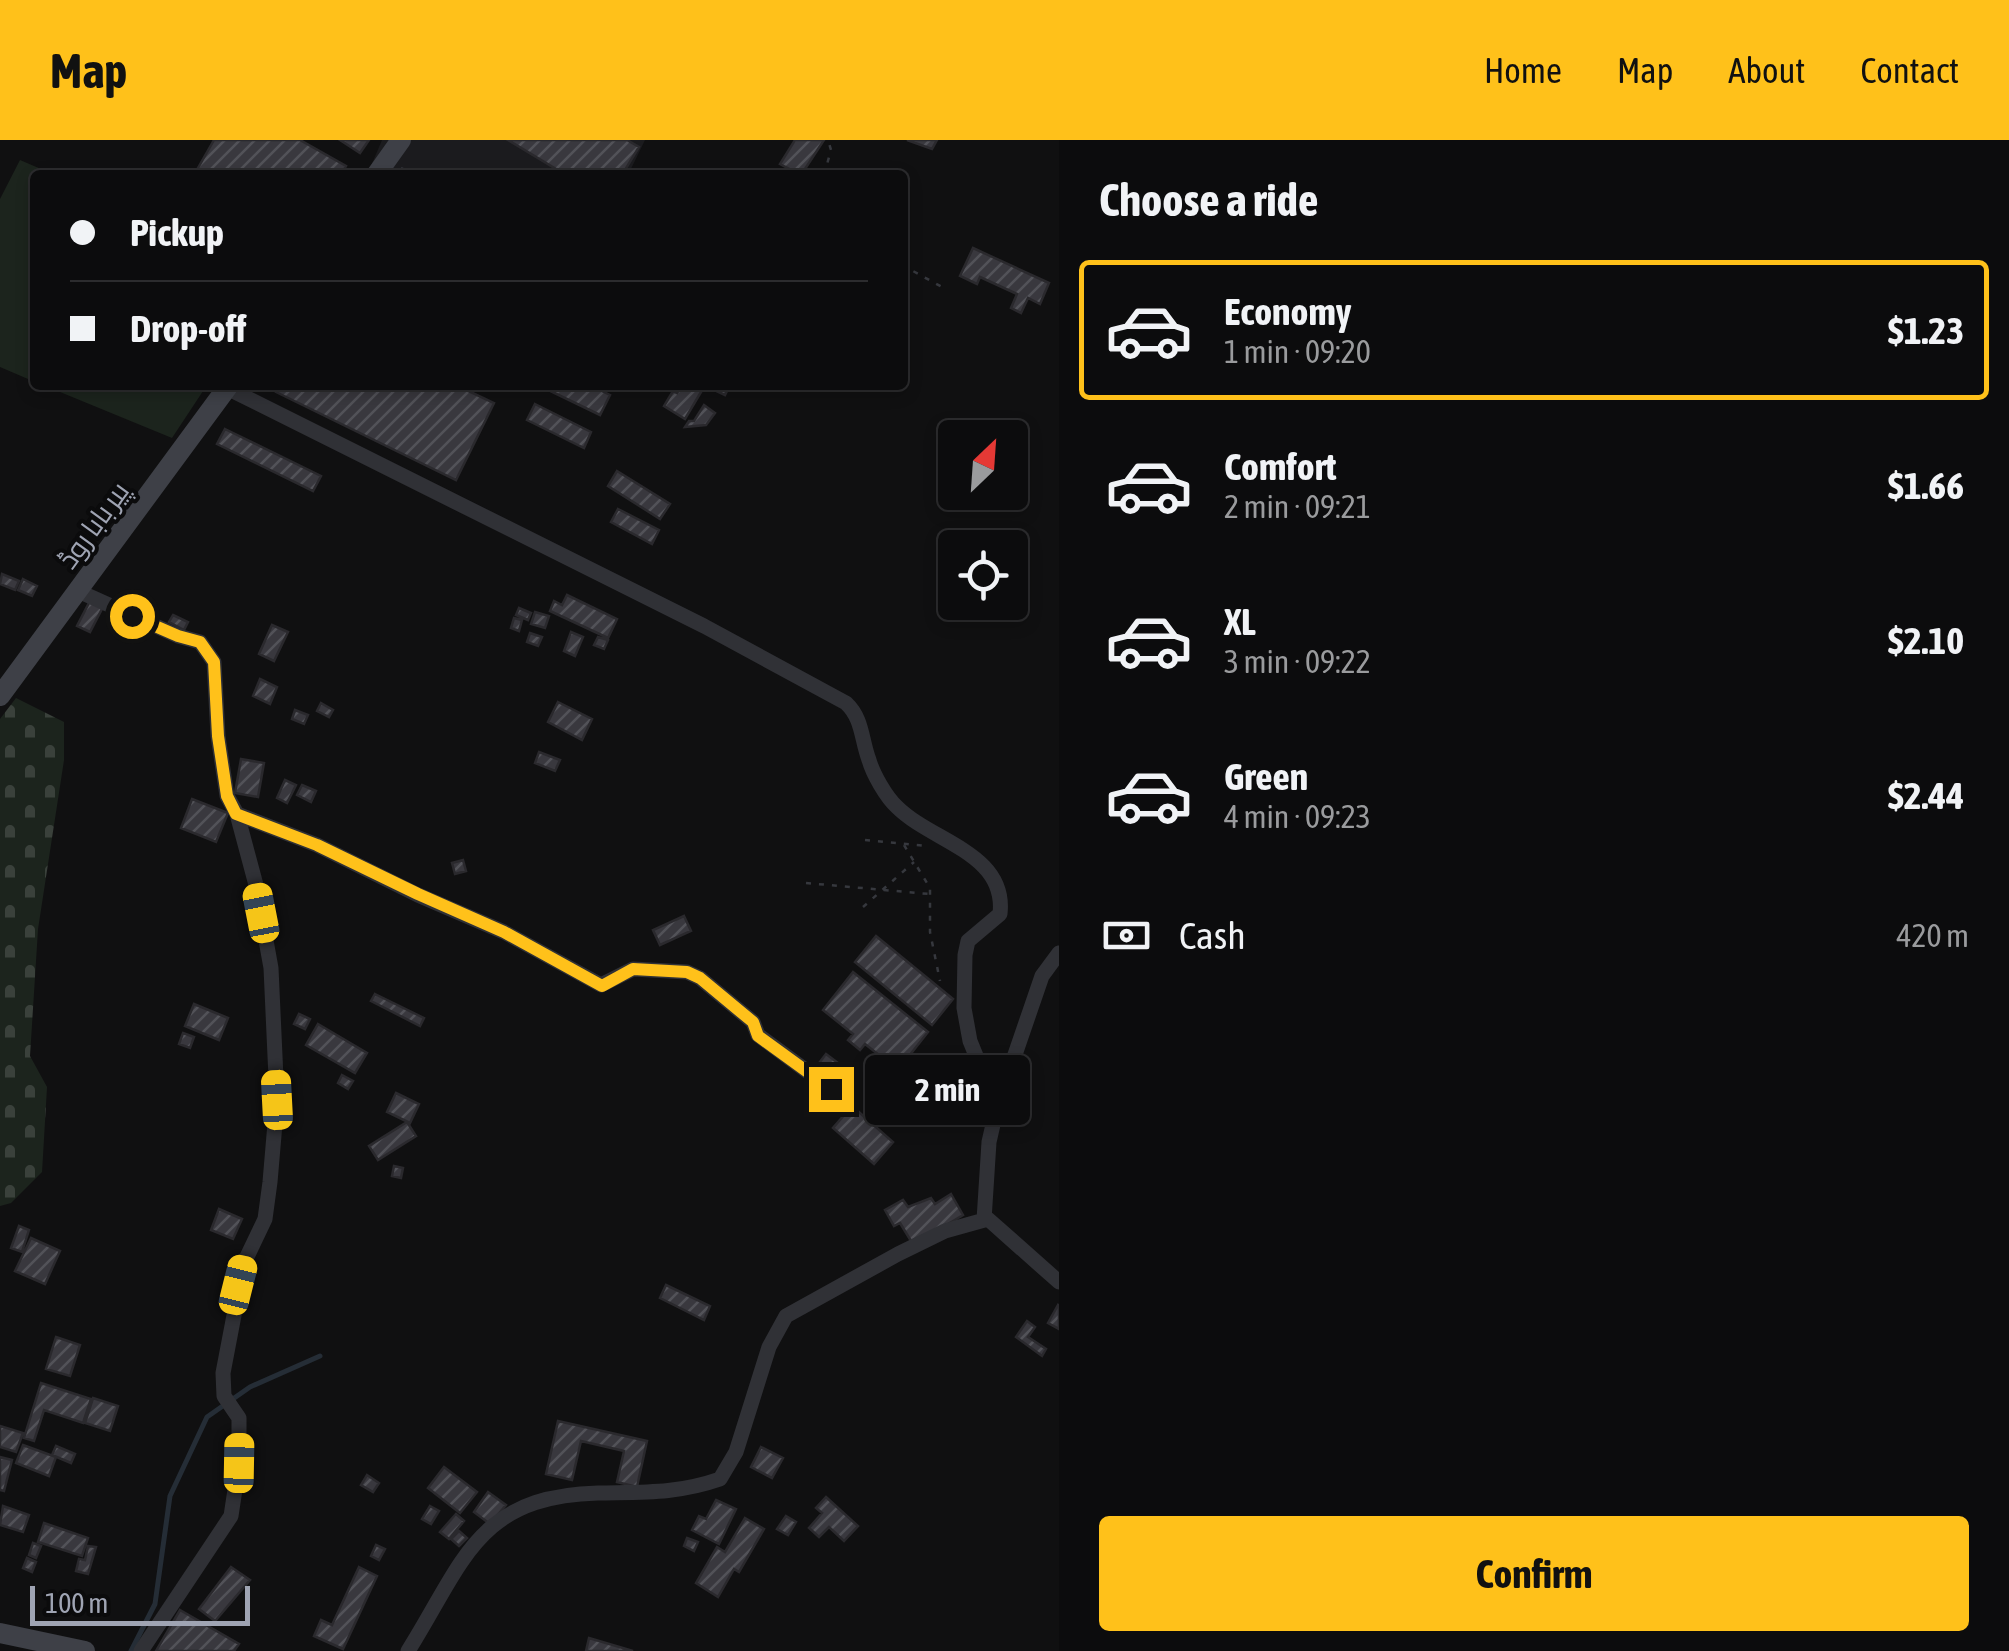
<!DOCTYPE html>
<html lang="en">
<head>
<meta charset="utf-8">
<style>
	:root { --surface:#0c0c0d; --page:#1a1a1b; --text:#f1f3f6; --muted:#9a9b9d; --line:#2c2c2e; --accent:#ffc11a }
	body { margin:0; font-family:"Asap Condensed",Cairo,sans-serif; background:var(--page); color:var(--text); height:100vh; display:flex; flex-direction:column; font-size:38px; white-space:nowrap }
	* { box-sizing:border-box; margin:0 }
	p { font-size:32px; color:var(--muted) }
	.icon { flex:none; width:55px; height:55px; fill:none; stroke:currentColor; stroke-width:2; stroke-linecap:round; stroke-linejoin:round }
	.map { position:relative; flex:1; overflow:hidden }
	.panel { display:flex; flex-direction:column; background:var(--surface); width:950px }
	.panel>* { flex:none }
	.guide { position:absolute; left:30px; top:30px; width:878px; height:220px; border-radius:10px; box-shadow:0 5px 15px #0003,0 0 0 2px var(--line); display:grid; align-content:center; height:220px; padding:0 40px; background:var(--surface) }
	.needle { width:65px; rotate:25deg }
	.fabs { position:absolute; left:938px; top:280px; display:grid; gap:20px }
	.fabs a { display:grid; place-items:center; width:90px; height:90px; border-radius:10px; background:var(--surface); box-shadow:0 5px 15px #0003,0 0 0 2px var(--line); font-size:50px }
	.scale { position:absolute; left:30px; bottom:25px; width:220px; box-sizing:border-box; padding-left:10px; border:5px solid #9fa4b3; border-top:0; font-size:28px; line-height:35px; white-space:nowrap; color:#9fa4b3; -webkit-text-stroke:8px #0b0b0c; paint-order:stroke }
	.end { position:absolute; width:45px; height:45px; margin:-22px; border:12px solid #ffc11a; background:#111; box-shadow:0 0 0 5px #111 }
	.from { border-radius:50% }
	.bubble { position:absolute; height:70px; border-radius:10px; background:var(--surface); box-shadow:0 5px 15px #0003,0 0 0 2px var(--line); font-size:32px; font-weight:700; line-height:70px; text-align:center }
	.car { position:absolute; width:30px; height:60px; margin:-30px -15px; border-radius:12px; box-shadow:0 0 8px 2px #0007; background:linear-gradient(#f5c518 24%,#345 0 40%,#f5c518 0 76%,#345 0 86%,#f5c518 0) }
	.guide b { display:flex; align-items:center; gap:35px; height:95px; font-size:38px }
	.guide b+b { border-top:2px solid var(--line) }
	.guide i { width:25px; height:25px; background:var(--text) }
	ul { padding:0; list-style:none }
	li { display:flex; align-items:center; gap:30px; height:140px; margin:0 20px 15px; padding:0 20px; border:5px solid transparent; border-radius:10px }
	li div { flex:1 }
	li b { display:block; font-size:38px }
	li em { font-style:normal; font-weight:700 }
	li.on { border-color:var(--accent) }
	li>.icon { width:90px; height:90px; stroke-width:1.5 }
	h2 { padding:0 40px; font-size:45px; line-height:120px }
	.pay { display:flex; align-items:center; gap:25px; height:110px; padding:0 40px; font-size:38px }
	.pay p { margin-inline-start:auto }
	.cta { display:flex; gap:20px; margin-top:auto; padding:20px 40px }
	.cta a { flex:1; height:115px; border-radius:10px; background:var(--accent); color:#111; font-size:40px; font-weight:700; line-height:115px; text-align:center }
	header { display:flex; align-items:center; gap:60px; box-sizing:border-box; height:140px; padding:0 50px; background:var(--accent); color:#111 }
	header strong { font-size:48px }
	nav { display:flex; gap:55px; margin-inline-start:auto; font-size:35px }
	main { display:flex; flex:1; min-height:0 }
	.map>svg:first-child { display:block }
</style>
</head>
<body>
<header>
<strong>Map</strong>
<nav><a>Home</a><a>Map</a><a>About</a><a>Contact</a></nav>
</header>
<main>
<div class="map">
<svg width="1059" height="1511" viewBox="0 0 1059 1511">
	<defs>
		<pattern id="cemetery-stones" width="16" height="16" patternUnits="userSpaceOnUse" patternTransform="scale(2.5)"><rect width="16" height="16" fill="#1c241d"/><path d="M2 7V4a2 2 0 0 1 4 0v3zM10 15v-3a2 2 0 0 1 4 0v3z" fill="#3a413b"/></pattern>
		<pattern id="building-hatch" width="6" height="6" patternUnits="userSpaceOnUse" patternTransform="scale(2.5)"><rect width="6" height="6" fill="#39383e"/><path d="M-1 1l2-2M0 6l6-6M5 7l2-2" fill="none" stroke="#525258"/></pattern>
	</defs>
	<rect width="100%" height="100%" fill="#101011"/>
	<path fill="#1b1b1e" d="M 382,0 L 645,0 L 628,35 L 386,35 L 371,26 Z"/>
	<path fill="url(#cemetery-stones)" d="M 16,558 L 64,582 L 64,620 L 38,789 L 30,916 L 47,947 L 42,1032 L 11,1063 L 0,1066 L 0,579 Z"/>
	<path fill="#1c241d" d="M 20,20 L 55,35 L 35,35 L 35,242 L 0,227 L 0,59 Z
		M 43,245 L 207,245 L 172,298 Z"/>
	<g fill="none" stroke-linecap="round" stroke-linejoin="round">
		<path stroke="#252d36" stroke-width="5" d="M 131,1511 L 155,1464 L 170,1356 L 207,1277 L 250,1247 L 320,1216"/>
	</g>
	<path fill="url(#building-hatch)" stroke="#2a292d" stroke-width="2.5" d="M 214,0 L 300,0 L 346,26 L 341,35 L 194,35 Z
		M 340,0 L 369,0 L 360,13 Z
		M 508,0 L 627,0 L 639,7 L 622,35 L 566,35 Z
		M 795,0 L 824,0 L 801,35 L 780,24 Z
		M 907,0 L 937,0 L 932,9 Z
		M 973,108 L 1049,143 L 1040,164 L 1028,158 L 1021,173 L 1011,168 L 1017,154 L 980,137 L 977,144 L 960,136 Z
		M 279,245 L 456,245 L 494,263 L 456,340 L 276,252 Z
		M 546,245 L 590,245 L 610,255 L 600,275 L 544,248 Z
		M 682,245 L 704,247 L 685,279 L 664,266 L 673,251 L 677,253 Z
		M 711,245 L 730,245 L 725,255 L 710,248 Z
		M 535,264 L 591,292 L 584,308 L 527,280 Z
		M 704,265 L 715,273 L 706,285 L 685,287 L 689,281 L 694,281 Z
		M 225,289 L 321,336 L 313,351 L 217,304 Z
		M 617,331 L 670,364 L 660,379 L 608,346 Z
		M 618,369 L 659,390 L 652,404 L 611,382 Z
		M 2,434 L 19,441 L 15,450 L 0,444 Z
		M 23,439 L 37,446 L 32,456 L 18,450 Z
		M 567,455 L 617,479 L 608,498 L 550,471 L 554,461 L 562,465 Z
		M 91,459 L 104,465 L 90,492 L 77,486 Z
		M 519,468 L 531,473 L 528,480 L 516,475 Z
		M 535,472 L 549,476 L 545,488 L 531,484 Z
		M 173,475 L 188,482 L 184,490 L 169,482 Z
		M 514,478 L 522,480 L 519,491 L 511,488 Z
		M 272,485 L 288,492 L 274,521 L 259,514 Z
		M 571,492 L 583,497 L 575,516 L 564,511 Z
		M 530,493 L 542,497 L 538,506 L 527,502 Z
		M 598,497 L 608,500 L 604,509 L 594,505 Z
		M 260,539 L 277,547 L 270,564 L 253,556 Z
		M 558,562 L 592,579 L 582,600 L 548,582 Z
		M 321,563 L 333,570 L 329,577 L 317,571 Z
		M 295,570 L 308,575 L 304,584 L 292,579 Z
		M 539,612 L 560,620 L 555,631 L 535,623 Z
		M 241,619 L 264,623 L 258,657 L 235,653 Z
		M 285,640 L 296,645 L 287,663 L 277,658 Z
		M 302,645 L 316,651 L 311,662 L 297,655 Z
		M 192,659 L 228,673 L 216,702 L 181,688 Z
		M 463,720 L 466,731 L 455,734 L 452,723 Z
		M 684,776 L 691,791 L 660,805 L 653,790 Z
		M 876,796 L 953,859 L 932,885 L 855,822 Z
		M 853,832 L 928,892 L 898,930 L 865,904 L 860,910 L 848,900 L 853,894 L 823,870 Z
		M 375,854 L 424,878 L 420,886 L 371,861 Z
		M 194,864 L 228,878 L 219,900 L 185,886 Z
		M 299,874 L 310,879 L 305,889 L 294,884 Z
		M 318,884 L 367,913 L 355,933 L 306,905 Z
		M 183,893 L 194,897 L 190,908 L 179,904 Z
		M 826,914 L 854,935 L 844,948 L 816,927 Z
		M 342,935 L 353,941 L 348,949 L 338,943 Z
		M 396,953 L 419,964 L 410,983 L 387,972 Z
		M 852,966 L 893,1002 L 874,1024 L 833,988 Z
		M 407,982 L 416,996 L 378,1020 L 369,1006 Z
		M 394,1026 L 403,1028 L 401,1038 L 392,1036 Z
		M 951,1054 L 963,1075 L 920,1101 L 911,1101 L 900,1083 L 894,1086 L 885,1070 L 903,1060 L 908,1067 L 931,1058 L 935,1064 Z
		M 219,1069 L 242,1079 L 233,1099 L 211,1090 Z
		M 19,1086 L 29,1090 L 22,1112 L 11,1108 Z
		M 31,1098 L 60,1111 L 45,1144 L 15,1131 Z
		M 666,1145 L 710,1166 L 704,1180 L 660,1158 Z
		M 1058,1165 L 1059,1166 L 1059,1189 L 1048,1183 Z
		M 1027,1181 L 1035,1187 L 1028,1197 L 1046,1209 L 1042,1216 L 1016,1197 Z
		M 56,1197 L 80,1205 L 70,1236 L 46,1229 Z
		M 41,1243 L 91,1259 L 83,1283 L 44,1270 L 34,1301 L 24,1298 Z
		M 93,1258 L 118,1266 L 110,1291 L 85,1283 Z
		M 558,1281 L 647,1301 L 637,1347 L 617,1342 L 624,1311 L 581,1301 L 572,1340 L 546,1334 Z
		M 0,1286 L 23,1293 L 16,1312 L 0,1307 Z
		M 23,1305 L 56,1317 L 49,1336 L 16,1323 Z
		M 56,1306 L 75,1314 L 71,1323 L 52,1315 Z
		M 761,1307 L 783,1318 L 772,1338 L 751,1327 Z
		M 0,1317 L 12,1320 L 4,1351 L 0,1350 Z
		M 444,1327 L 477,1352 L 460,1373 L 428,1348 Z
		M 367,1335 L 379,1343 L 373,1352 L 361,1345 Z
		M 488,1352 L 506,1365 L 490,1384 L 474,1372 Z
		M 826,1357 L 858,1386 L 844,1401 L 829,1387 L 819,1397 L 809,1388 L 822,1373 L 816,1368 Z
		M 716,1360 L 736,1369 L 719,1404 L 692,1390 L 699,1376 L 706,1379 Z
		M 3,1366 L 29,1375 L 23,1392 L 0,1385 Z
		M 430,1366 L 439,1371 L 431,1384 L 422,1379 Z
		M 456,1374 L 464,1381 L 449,1399 L 440,1392 Z
		M 786,1376 L 796,1382 L 788,1395 L 777,1389 Z
		M 745,1378 L 764,1389 L 739,1432 L 734,1429 L 718,1457 L 696,1443 L 717,1407 L 725,1412 Z
		M 44,1383 L 88,1398 L 82,1416 L 38,1402 Z
		M 459,1391 L 467,1398 L 459,1406 L 451,1399 Z
		M 687,1398 L 698,1402 L 694,1411 L 684,1406 Z
		M 33,1403 L 41,1406 L 36,1418 L 29,1415 Z
		M 376,1405 L 385,1409 L 379,1420 L 371,1416 Z
		M 88,1406 L 96,1407 L 88,1434 L 76,1431 L 79,1419 L 85,1420 Z
		M 27,1418 L 36,1422 L 32,1432 L 23,1428 Z
		M 231,1427 L 250,1440 L 215,1481 L 199,1469 Z
		M 359,1427 L 377,1436 L 343,1509 L 314,1496 L 321,1480 L 332,1485 Z
		M 180,1470 L 239,1504 L 234,1511 L 156,1511 Z
		M 589,1498 L 633,1511 L 586,1511 Z"/>
	<g fill="none" stroke-linecap="round" stroke-linejoin="round">
		<path stroke="#36383e" stroke-width="2.5" stroke-dasharray="5 8" stroke-linecap="butt" d="M 401,28 L 415,35
			M 824,35 L 831,10 L 828,0
			M 902,125 L 942,147
			M 865,700 L 928,706
			M 904,705 L 930,748 L 930,792 L 940,841
			M 806,743 L 929,754
			M 863,767 L 914,722"/>
		<path stroke="#303136" stroke-width="15" d="M 227,248 L 704,486 L 846,563 C 863,579 861,599 869,620 C 873,634 886,657 897,667 C 932,702 1007,713 1000,774 L 968,801 L 965,815 L 964,868 L 970,901 L 997,967 L 989,1002 L 984,1080
			M 78,451 L 178,496 L 200,502 L 214,522 L 218,596 L 227,656 L 237,674 L 256,745 L 271,828 L 277,960 L 270,1042 L 265,1079 L 244,1123 L 223,1233 L 224,1256 L 239,1278 L 239,1323 L 231,1376 L 141,1511
			M 237,674 L 317,705 L 418,755 L 504,792 L 601,845 L 633,829 L 687,832 L 700,838 L 753,882 L 758,895 L 831,949
			M 997,967 L 1042,836 L 1059,813
			M 408,1511 C 463,1424 476,1356 598,1353 C 643,1352 677,1354 720,1339 L 736,1312 L 769,1207 L 786,1176 L 898,1114 L 945,1091 L 988,1079 L 1059,1142"/>
		<path stroke="#3e4047" stroke-width="20" d="M 376,35 L 401,0
			M 0,556 L 229,245
			M 0,1493 L 85,1511"/>
	</g>
	<g fill="none" stroke-linecap="round" stroke-linejoin="round">
		<path stroke="#ffc11a" stroke-width="12" d="M 132,476 L 178,496 L 200,502 L 214,522 L 218,596 L 227,656 L 236,674 L 317,705 L 418,754 L 504,792 L 602,846 L 633,829 L 687,832 L 700,838 L 753,882 L 758,896 L 831,949"/>
	</g>
	<g text-anchor="middle" dominant-baseline="central" stroke-width="8" stroke-linejoin="round" paint-order="stroke">
		<g font-size="28" fill="#9fa4b3" stroke="#0b0b0c">
			<text transform="translate(93 385) rotate(-54)">پیر بابا روڈ</text>
		</g>
	</g>
</svg>
<div class="fabs">
<a><svg class="needle" viewBox="-14 -14 28 28"><path d="M0-13l5 13h-10z" fill="#e53935"/><path d="M0 13l5-13h-10z" fill="#9a9b9d"/></svg></a>
<a><svg class="icon" aria-label="locate" viewBox="0 0 24 24"><circle cx="12" cy="12" r="6"/><path d="M12 2v4M12 18v4M2 12h4M18 12h4"/></svg></a>
</div>
<div class="scale">100 m</div>
<i class="end from" style="left:132px;top:476px"></i>
<i class="end" style="left:831px;top:949px"></i>
<div class="bubble" style="left:865px;top:915px;width:165px">2 min</div>
<i class="car" style="left:261px;top:773px;rotate:349deg"></i>
<i class="car" style="left:277px;top:960px;rotate:357deg"></i>
<i class="car" style="left:238px;top:1145px;rotate:14deg"></i>
<i class="car" style="left:239px;top:1323px;rotate:1deg"></i>
<div class="guide">
<b><i class="from"></i>Pickup</b>
<b><i></i>Drop-off</b>
</div>
</div>
<section class="panel">
<h2>Choose a ride</h2>
<ul>
<li class="on"><svg class="icon" aria-label="car" viewBox="0 0 24 24"><path d="M5 17H2v-5l4-1 3-4h7l3 4 3 1v5h-3M9 17h6M6 11h13"/><circle cx="7" cy="17" r="2"/><circle cx="17" cy="17" r="2"/></svg><div><b>Economy</b><p>1 min · 09:20</p></div><em>$1.23</em></li>
<li><svg class="icon" aria-label="car" viewBox="0 0 24 24"><path d="M5 17H2v-5l4-1 3-4h7l3 4 3 1v5h-3M9 17h6M6 11h13"/><circle cx="7" cy="17" r="2"/><circle cx="17" cy="17" r="2"/></svg><div><b>Comfort</b><p>2 min · 09:21</p></div><em>$1.66</em></li>
<li><svg class="icon" aria-label="car" viewBox="0 0 24 24"><path d="M5 17H2v-5l4-1 3-4h7l3 4 3 1v5h-3M9 17h6M6 11h13"/><circle cx="7" cy="17" r="2"/><circle cx="17" cy="17" r="2"/></svg><div><b>XL</b><p>3 min · 09:22</p></div><em>$2.10</em></li>
<li><svg class="icon" aria-label="car" viewBox="0 0 24 24"><path d="M5 17H2v-5l4-1 3-4h7l3 4 3 1v5h-3M9 17h6M6 11h13"/><circle cx="7" cy="17" r="2"/><circle cx="17" cy="17" r="2"/></svg><div><b>Green</b><p>4 min · 09:23</p></div><em>$2.44</em></li>
</ul>
<div class="pay"><svg class="icon" aria-label="cash" viewBox="0 0 24 24"><path d="M3 7h18v10H3z"/><circle cx="12" cy="12" r="2"/></svg>Cash<p>420 m</p></div>
<div class="cta"><a>Confirm</a></div>
</section>
</main>
</body>
</html>
